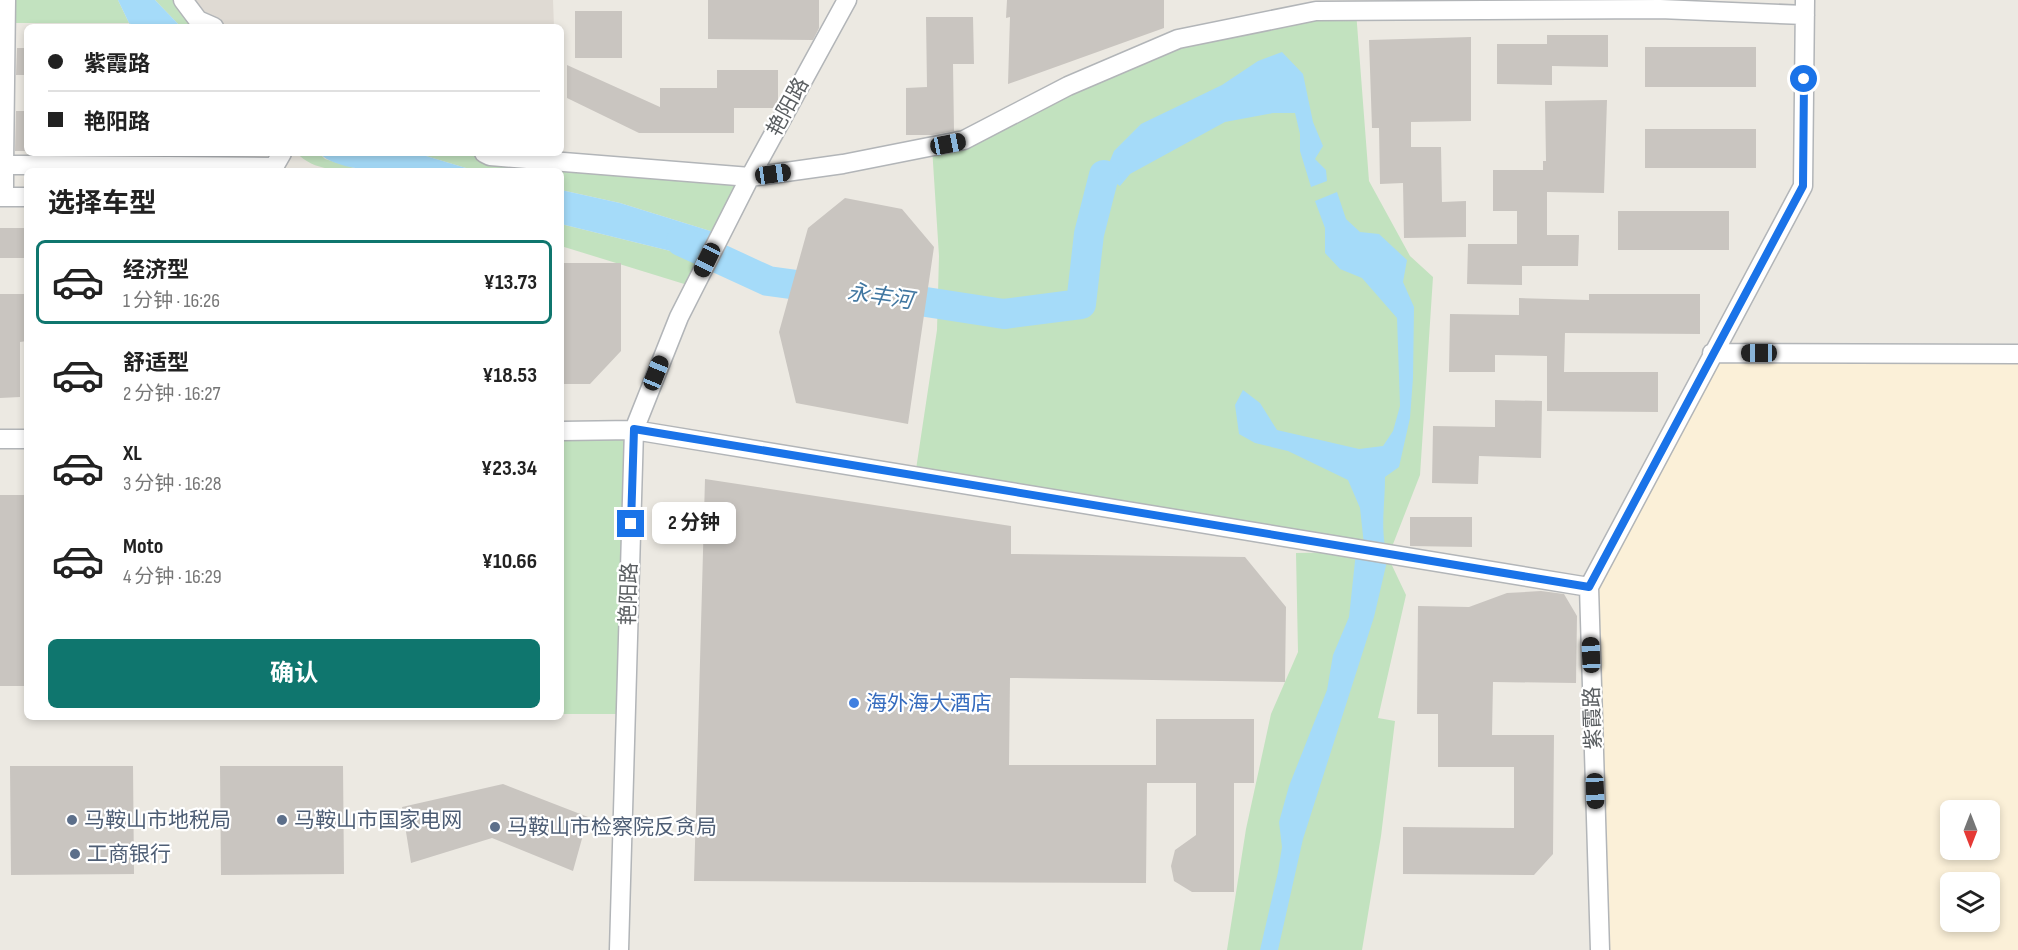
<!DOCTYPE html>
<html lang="zh">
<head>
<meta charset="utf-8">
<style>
	:root { --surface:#fff; --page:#f6f6f6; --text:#222; --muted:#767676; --line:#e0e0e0; --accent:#0f766e }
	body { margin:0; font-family:"Sofia Sans Condensed","Noto Sans SC",sans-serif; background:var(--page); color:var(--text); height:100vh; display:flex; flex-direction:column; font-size:22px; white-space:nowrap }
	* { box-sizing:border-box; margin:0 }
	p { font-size:20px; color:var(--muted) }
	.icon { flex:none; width:33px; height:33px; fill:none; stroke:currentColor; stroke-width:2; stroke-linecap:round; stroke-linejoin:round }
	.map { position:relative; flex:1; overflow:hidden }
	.drawer { position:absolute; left:24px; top:168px; width:540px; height:552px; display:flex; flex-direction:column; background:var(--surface); border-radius:9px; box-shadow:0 3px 9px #0003 }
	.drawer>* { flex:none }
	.top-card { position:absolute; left:24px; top:24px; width:540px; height:132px; border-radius:9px; box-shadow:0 3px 9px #0003; display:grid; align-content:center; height:132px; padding:0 24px; background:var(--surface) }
	.needle { width:39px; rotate:180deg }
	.controls { position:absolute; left:1940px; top:800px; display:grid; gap:12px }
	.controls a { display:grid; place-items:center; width:60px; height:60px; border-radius:9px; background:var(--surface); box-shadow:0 3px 9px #0003; font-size:30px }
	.end { position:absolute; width:27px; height:27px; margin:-14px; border:8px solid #1a73e8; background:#fff; box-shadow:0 0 0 3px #fff }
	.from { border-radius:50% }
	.bubble { position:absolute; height:42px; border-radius:9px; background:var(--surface); box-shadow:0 3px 9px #0003; font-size:20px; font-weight:700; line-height:42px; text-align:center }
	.car { position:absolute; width:18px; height:36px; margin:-18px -9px; border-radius:8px; box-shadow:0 0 4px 2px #0007; background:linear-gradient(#222 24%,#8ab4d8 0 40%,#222 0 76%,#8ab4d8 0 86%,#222 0) }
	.top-card b { display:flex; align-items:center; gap:21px; height:57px; font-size:22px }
	.top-card b+b { border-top:2px solid var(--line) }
	.top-card i { width:15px; height:15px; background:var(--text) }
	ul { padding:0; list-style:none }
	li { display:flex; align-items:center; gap:18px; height:84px; margin:0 12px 9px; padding:0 12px; border:3px solid transparent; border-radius:9px }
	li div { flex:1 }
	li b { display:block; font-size:22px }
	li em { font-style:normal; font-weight:700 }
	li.active { border-color:var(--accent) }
	li>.icon { width:54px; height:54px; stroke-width:1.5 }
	h2 { padding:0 24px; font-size:27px; line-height:72px }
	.button { display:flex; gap:12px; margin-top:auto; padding:12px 24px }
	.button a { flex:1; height:69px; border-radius:9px; background:var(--accent); color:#fff; font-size:24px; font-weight:700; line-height:69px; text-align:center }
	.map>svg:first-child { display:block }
</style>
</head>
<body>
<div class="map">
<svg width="2018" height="950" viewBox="0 0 2018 950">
	<rect width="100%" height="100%" fill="#ece9e2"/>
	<path fill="#fbf0d8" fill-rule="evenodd" d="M 1712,353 L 2018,354 L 2018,950 L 1600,950 L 1589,587 ZM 1950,810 L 1989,810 L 1989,849 L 1950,849 ZM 1950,882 L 1989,882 L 1989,921 L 1950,921 Z"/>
	<path fill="#dfdad3" d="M 183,0 L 553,0 L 554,27 L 215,27 Z"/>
	<path fill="#c2e2bf" d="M 15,0 L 118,0 L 129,23 L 136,27 L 130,27 L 129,23 L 15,23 Z
		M 155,0 L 184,0 L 214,27 L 181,27 Z
		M 1356,11 L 1369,181 L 1410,256 L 1433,277 L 1420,475 L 1388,557 L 1406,595 L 1378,718 L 1395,721 L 1381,836 L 1362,950 L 1227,950 L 1246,829 L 1271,714 L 1298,652 L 1296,553 L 1351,552 L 915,476 L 937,330 L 939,256 L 932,147 L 1178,39 Z
		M 297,153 L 319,153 L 325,159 L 364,171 C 342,171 313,171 297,153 Z
		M 416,153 L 484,153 L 750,177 L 720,234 L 620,203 L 561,190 L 561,171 L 476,171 Z
		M 561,224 L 707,260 L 694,287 L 561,246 Z
		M 634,430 L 625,714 L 561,714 L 561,431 Z"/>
	<path fill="#a5dbf9" d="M 118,0 L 155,0 L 181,27 L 136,27 L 129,23 Z
		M 1282,52 L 1303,74 L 1313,122 L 1323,146 L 1315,159 L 1326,170 L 1327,181 L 1311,187 L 1300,151 L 1300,134 L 1295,113 L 1273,113 L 1225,122 L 1130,174 L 1120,186 L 1104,175 L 1114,151 L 1141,124 L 1222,85 L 1258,61 Z
		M 319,153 L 416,153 L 476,171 C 440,171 344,179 319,153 Z
		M 561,190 L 620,203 L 720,234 L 707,260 L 561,224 Z
		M 1337,192 L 1346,219 L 1360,232 L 1379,234 L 1407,260 L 1403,282 L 1414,307 L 1413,378 L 1410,418 L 1399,467 L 1385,477 C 1385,504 1381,521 1385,547 L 1364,545 L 1360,508 L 1348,480 L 1288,451 L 1255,443 L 1239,434 L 1235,405 L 1243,390 L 1260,403 L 1277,430 L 1359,449 L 1383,446 L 1393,431 L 1400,406 L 1397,318 L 1362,278 L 1340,269 L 1325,253 L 1325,228 L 1315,201 Z
		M 1356,552 L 1388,557 L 1374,617 L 1303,839 L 1278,950 L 1260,950 L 1278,872 L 1282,847 L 1279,822 L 1289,786 L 1327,690 L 1333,655 L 1349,617 Z"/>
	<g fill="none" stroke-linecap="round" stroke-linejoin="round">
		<path stroke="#a5dbf9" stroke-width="30" d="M 681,241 L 768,281 L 834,290
			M 887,296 L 1004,314 L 1081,304 L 1089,234 L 1104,175"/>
	</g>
	<path fill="#c9c5c0" d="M 708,0 L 819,0 L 819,28 L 813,40 L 708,39 Z
		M 1007,0 L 1164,0 L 1164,28 L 1008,84 L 1010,17 L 1006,18 Z
		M 575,11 L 622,11 L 622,58 L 575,58 Z
		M 926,17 L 973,17 L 974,64 L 953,64 L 954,131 L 932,135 L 906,135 L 906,88 L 927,87 Z
		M 1547,35 L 1608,35 L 1608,67 L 1552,66 L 1552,85 L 1497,84 L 1497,44 L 1547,44 Z
		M 1471,37 L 1471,121 L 1411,122 L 1411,147 L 1441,147 L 1442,202 L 1466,201 L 1466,237 L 1404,238 L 1403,183 L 1380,184 L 1379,128 L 1372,128 L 1369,40 Z
		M 1645,47 L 1756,47 L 1756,87 L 1645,87 Z
		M 17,48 L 27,48 L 27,75 L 16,75 Z
		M 567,65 L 660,107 L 660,88 L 717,88 L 717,70 L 778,70 L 778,103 L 775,108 L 734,108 L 734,133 L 639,133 L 567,98 Z
		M 1607,100 L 1604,193 L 1547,192 L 1547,235 L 1579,235 L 1578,266 L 1522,266 L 1522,285 L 1467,284 L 1468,244 L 1517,244 L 1517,211 L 1493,211 L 1493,170 L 1543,170 L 1543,161 L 1546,161 L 1545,101 Z
		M 16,111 L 27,111 L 27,151 L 15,151 Z
		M 1645,129 L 1756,129 L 1756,168 L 1645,168 Z
		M 845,198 L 902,209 L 934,247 L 908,424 L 796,403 L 779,332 L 808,228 Z
		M 1618,211 L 1729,211 L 1729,250 L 1618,250 Z
		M 0,228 L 27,228 L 27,258 L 0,258 Z
		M 561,263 L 621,263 L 621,351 L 590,384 L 561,384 Z
		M 0,294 L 27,294 L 27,341 L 20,342 L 20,397 L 0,398 Z
		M 1589,294 L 1700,294 L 1700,334 L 1565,333 L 1564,372 L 1658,372 L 1658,412 L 1547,411 L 1547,356 L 1495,355 L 1495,372 L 1449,372 L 1450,314 L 1519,315 L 1519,298 L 1589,300 Z
		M 1495,400 L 1542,401 L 1541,458 L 1479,456 L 1478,484 L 1432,483 L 1433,426 L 1495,427 Z
		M 705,479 L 1011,526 L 1011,554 L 1245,557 L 1286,607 L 1285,682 L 1010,678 L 1009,765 L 1156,765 L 1156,719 L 1254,719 L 1254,783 L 1234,783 L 1234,892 L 1192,892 L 1174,881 L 1171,866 L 1175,850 L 1196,835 L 1196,783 L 1147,783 L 1146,883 L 694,881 Z
		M 0,495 L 27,495 L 27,686 L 0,686 Z
		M 1410,517 L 1472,517 L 1472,547 L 1410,546 Z
		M 1541,591 L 1564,594 L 1577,616 L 1576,683 L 1493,682 L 1492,735 L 1554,735 L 1553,854 L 1534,875 L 1403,874 L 1403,827 L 1514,828 L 1514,767 L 1438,767 L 1438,714 L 1417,714 L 1418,606 L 1469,607 L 1507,593 Z
		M 10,766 L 133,766 L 134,874 L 11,875 Z
		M 220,766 L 343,766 L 344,874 L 221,875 Z
		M 503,784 L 588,817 L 573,871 L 492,838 L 411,863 L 402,807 Z"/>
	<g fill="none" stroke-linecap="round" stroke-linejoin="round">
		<defs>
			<path id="minor" d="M 6,0 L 4,165 L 46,165
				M 183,0 L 198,20 L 214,27
				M 484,153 L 490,156 L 750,177 L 843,164 L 964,140 L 1068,86 L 1178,39 L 1316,11 L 1660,9 L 1805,15
				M 46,171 L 46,165 L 274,167 L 282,153
				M 0,197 L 4,197 L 4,165
				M 4,197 L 27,197
				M 1712,353 L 2018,354
				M 561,431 L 634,430 L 1589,587
				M 0,439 L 27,439
				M 619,950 L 634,430 L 679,317 L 750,177 L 847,0
				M 1600,950 L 1589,587 L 1803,186 L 1805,0"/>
		</defs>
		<use href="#minor" stroke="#b2b5b8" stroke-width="21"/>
		<use href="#minor" stroke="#fff" stroke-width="18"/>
	</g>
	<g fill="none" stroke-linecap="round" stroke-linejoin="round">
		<path stroke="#1a73e8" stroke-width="8" d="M 631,524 L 634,429 L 1589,587 L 1803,186 L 1804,79"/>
	</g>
	<circle fill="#3f7fe0" stroke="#fff" stroke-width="2" cx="854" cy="703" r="6"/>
	<g fill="#5c6f8a" stroke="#fff" stroke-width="2">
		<circle cx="72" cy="820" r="6"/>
		<circle cx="282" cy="820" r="6"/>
		<circle cx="495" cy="827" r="6"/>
		<circle cx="75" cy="854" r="6"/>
	</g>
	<g text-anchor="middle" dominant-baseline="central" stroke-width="4.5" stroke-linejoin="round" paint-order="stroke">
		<g font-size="21" fill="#5a5e61" stroke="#fff">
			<text transform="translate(788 107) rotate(-61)">艳阳路</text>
			<text transform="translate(629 594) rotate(-88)">艳阳路</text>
			<text transform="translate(1593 718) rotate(-92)">紫霞路</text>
		</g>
		<g font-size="21" fill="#366cbe" stroke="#fff" text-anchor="start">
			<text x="866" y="703">海外海大酒店</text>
		</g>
		<g font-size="21" fill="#4e5e75" stroke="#fff" text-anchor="start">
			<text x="84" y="820">马鞍山市地税局</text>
			<text x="294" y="820">马鞍山市国家电网</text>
			<text x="507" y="827">马鞍山市检察院反贪局</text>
			<text x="87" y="854">工商银行</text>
		</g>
		<g font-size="22" font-style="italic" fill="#4177a1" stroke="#fff">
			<text transform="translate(880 297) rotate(8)">永丰河</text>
		</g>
	</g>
</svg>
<div class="controls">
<a><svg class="needle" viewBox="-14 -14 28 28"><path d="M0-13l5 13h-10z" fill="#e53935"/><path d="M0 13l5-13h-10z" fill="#767676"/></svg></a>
<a><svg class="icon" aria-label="layers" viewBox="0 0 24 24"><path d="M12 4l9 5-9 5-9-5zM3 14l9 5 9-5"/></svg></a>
</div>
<i class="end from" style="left:1804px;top:79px"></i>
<i class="end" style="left:631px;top:524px"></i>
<div class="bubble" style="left:652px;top:502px;width:84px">2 分钟</div>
<i class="car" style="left:948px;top:144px;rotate:79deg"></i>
<i class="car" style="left:773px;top:174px;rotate:82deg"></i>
<i class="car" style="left:707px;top:260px;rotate:206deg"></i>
<i class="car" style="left:1759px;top:353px;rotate:270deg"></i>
<i class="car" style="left:656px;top:373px;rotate:22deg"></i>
<i class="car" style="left:1591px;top:655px;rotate:358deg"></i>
<i class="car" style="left:1595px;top:791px;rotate:178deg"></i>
<div class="top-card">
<b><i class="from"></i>紫霞路</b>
<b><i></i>艳阳路</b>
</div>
<section class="drawer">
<h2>选择车型</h2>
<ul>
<li class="active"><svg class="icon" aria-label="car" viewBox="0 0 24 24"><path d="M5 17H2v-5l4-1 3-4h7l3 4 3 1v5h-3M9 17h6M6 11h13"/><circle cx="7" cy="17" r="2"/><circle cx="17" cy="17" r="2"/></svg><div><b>经济型</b><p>1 分钟 · 16:26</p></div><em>¥13.73</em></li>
<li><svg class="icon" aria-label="car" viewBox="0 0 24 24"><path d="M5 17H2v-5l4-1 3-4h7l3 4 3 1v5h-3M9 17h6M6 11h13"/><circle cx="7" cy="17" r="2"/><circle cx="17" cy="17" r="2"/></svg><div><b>舒适型</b><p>2 分钟 · 16:27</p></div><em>¥18.53</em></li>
<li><svg class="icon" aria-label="car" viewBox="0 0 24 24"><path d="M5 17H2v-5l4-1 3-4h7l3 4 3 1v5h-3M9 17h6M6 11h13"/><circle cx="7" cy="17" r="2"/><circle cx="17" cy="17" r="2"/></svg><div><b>XL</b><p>3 分钟 · 16:28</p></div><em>¥23.34</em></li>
<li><svg class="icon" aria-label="car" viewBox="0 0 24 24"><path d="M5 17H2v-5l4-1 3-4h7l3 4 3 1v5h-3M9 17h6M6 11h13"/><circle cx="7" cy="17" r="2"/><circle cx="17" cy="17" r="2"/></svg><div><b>Moto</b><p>4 分钟 · 16:29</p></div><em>¥10.66</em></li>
</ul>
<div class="button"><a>确认</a></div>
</section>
</div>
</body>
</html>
